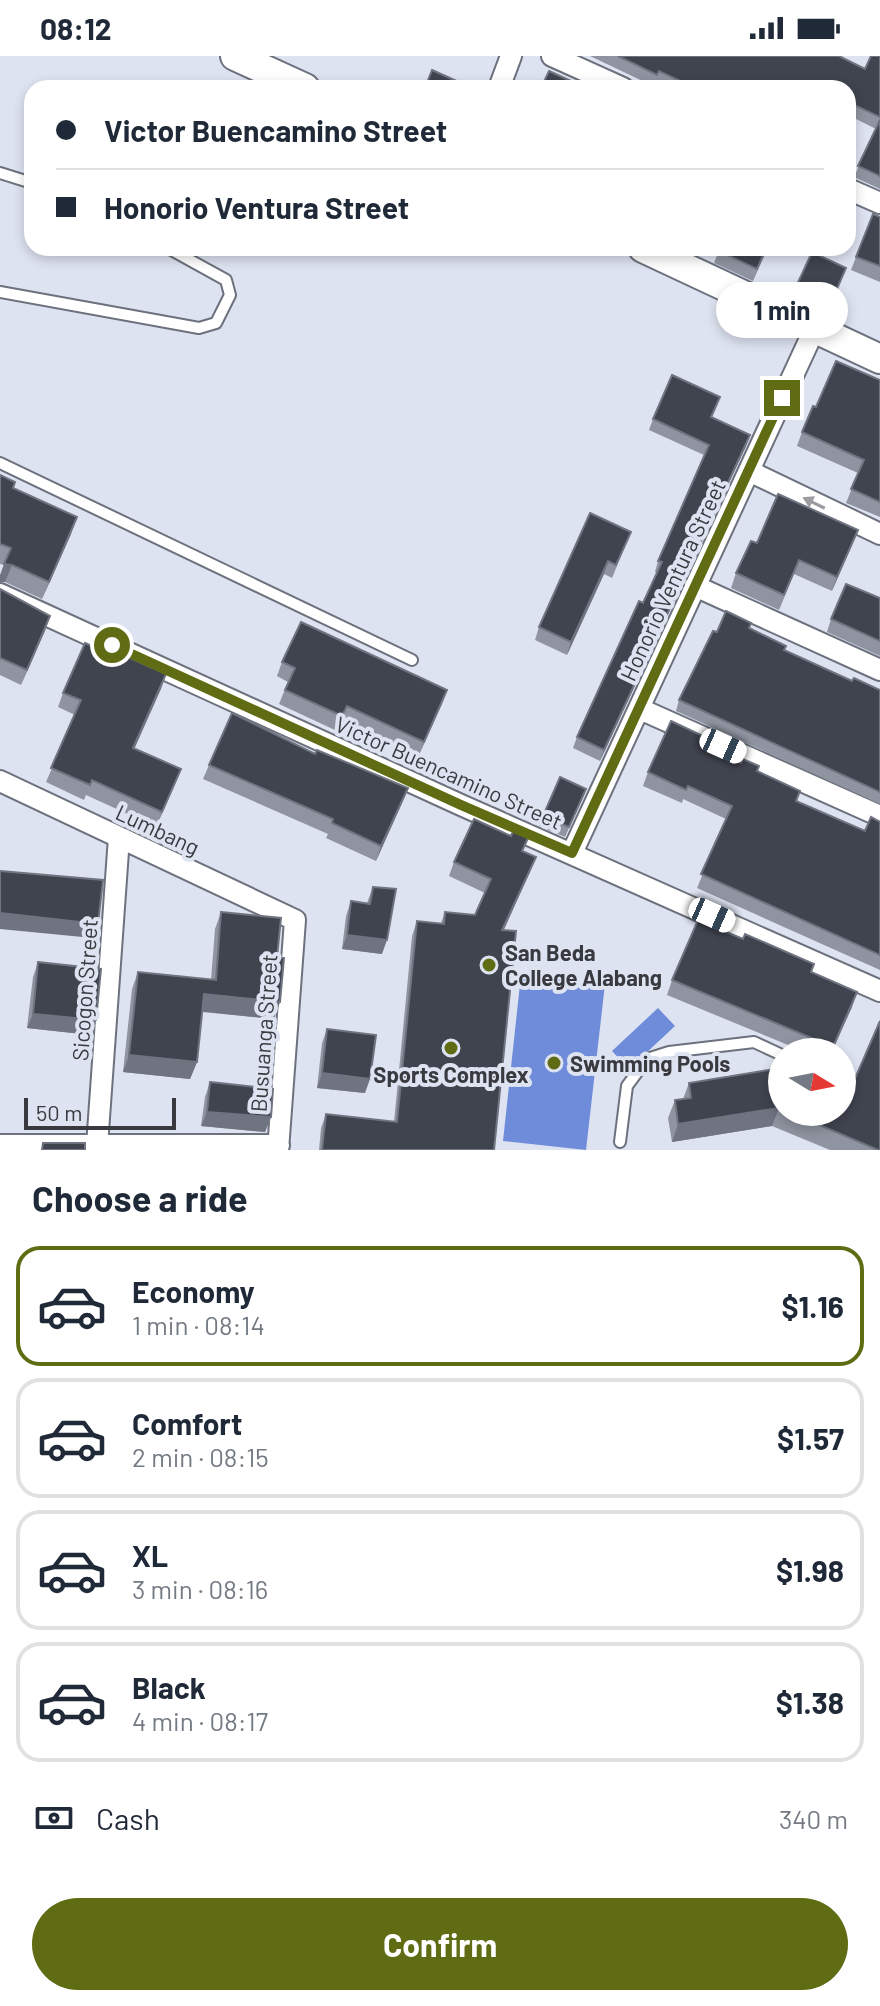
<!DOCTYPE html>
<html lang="en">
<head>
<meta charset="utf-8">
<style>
	:root { --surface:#fff; --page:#f2f2f3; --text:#1f2937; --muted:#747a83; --line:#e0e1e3; --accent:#5f6c14 }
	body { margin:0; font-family:Barlow,sans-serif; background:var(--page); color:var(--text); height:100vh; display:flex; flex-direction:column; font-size:30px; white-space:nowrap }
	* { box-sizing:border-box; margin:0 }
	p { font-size:26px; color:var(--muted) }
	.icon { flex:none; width:44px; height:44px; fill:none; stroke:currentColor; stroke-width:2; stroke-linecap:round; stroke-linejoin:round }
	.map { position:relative; height:1094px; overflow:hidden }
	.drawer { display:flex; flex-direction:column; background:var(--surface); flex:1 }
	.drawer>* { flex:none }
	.banner { position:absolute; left:24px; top:24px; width:832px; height:176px; border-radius:24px; box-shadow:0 4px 12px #0003; display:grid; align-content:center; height:176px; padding:0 32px; background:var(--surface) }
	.needle { width:52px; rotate:100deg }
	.controls { position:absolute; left:768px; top:982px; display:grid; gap:16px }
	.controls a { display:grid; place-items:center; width:88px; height:88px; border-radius:50%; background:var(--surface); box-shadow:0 4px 12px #0003; font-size:40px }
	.scale { position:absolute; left:24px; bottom:20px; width:152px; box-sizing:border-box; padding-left:8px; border:4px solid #383a3f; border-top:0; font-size:22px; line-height:28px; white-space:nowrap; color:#383a3f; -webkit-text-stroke:6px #dee3f1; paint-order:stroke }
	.end { position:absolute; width:36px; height:36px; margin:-18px; border:10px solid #5f6c14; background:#fff; box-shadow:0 0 0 4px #fff }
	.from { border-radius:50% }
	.bubble { position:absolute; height:56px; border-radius:28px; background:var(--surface); box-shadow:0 4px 12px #0003; font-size:26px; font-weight:700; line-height:56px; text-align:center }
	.car { position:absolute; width:24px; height:48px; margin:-24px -12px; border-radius:10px; box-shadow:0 0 6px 2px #0007; background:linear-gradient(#fff 24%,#345 0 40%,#fff 0 76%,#345 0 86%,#fff 0) }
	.banner b { display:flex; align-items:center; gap:28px; height:76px; font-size:30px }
	.banner b+b { border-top:2px solid var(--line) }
	.banner i { width:20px; height:20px; background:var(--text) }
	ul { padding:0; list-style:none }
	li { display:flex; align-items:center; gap:24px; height:120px; margin:0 16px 12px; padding:0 16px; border:4px solid var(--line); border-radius:24px }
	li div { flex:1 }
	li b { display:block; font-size:30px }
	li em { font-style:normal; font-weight:700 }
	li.current { border-color:var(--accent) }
	li>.icon { width:72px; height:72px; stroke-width:1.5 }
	h2 { padding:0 32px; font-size:36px; line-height:96px }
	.pay { display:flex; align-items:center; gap:20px; height:88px; padding:0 32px; font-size:30px }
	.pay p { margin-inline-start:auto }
	.action { display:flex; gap:16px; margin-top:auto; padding:16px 32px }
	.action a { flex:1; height:92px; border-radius:48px; background:var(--accent); color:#fff; font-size:32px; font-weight:700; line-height:92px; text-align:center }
	.status { display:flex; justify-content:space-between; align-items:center; height:56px; padding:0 40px; background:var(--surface); direction:ltr }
	.status svg { height:22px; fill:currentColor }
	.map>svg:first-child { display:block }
</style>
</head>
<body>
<div class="status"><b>08:12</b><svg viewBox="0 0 49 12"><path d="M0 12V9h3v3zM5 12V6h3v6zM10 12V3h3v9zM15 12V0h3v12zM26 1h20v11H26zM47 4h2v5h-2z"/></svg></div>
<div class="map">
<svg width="880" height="1094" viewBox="0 0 880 1094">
	<rect width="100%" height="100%" fill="#dee3f1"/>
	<path fill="#6f8cdb" d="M 521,919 L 605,928 L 586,1094 L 503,1085 Z
		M 658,952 L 675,970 L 629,1013 L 612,995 Z"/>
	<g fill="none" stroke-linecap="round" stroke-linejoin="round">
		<defs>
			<path id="lane" d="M 0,117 L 32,127
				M 0,236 L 199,272 L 216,267 L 230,239 L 226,224 L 168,192
				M 0,407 L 412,604
				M 620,1086 L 627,1030 L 647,1003 L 669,996 L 754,986 L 782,999"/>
			<path id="street" d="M 552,0 L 623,32
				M 499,32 L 511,0
				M 848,133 L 880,147
				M 749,415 L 880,478
				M 695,530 L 880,614
				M 0,538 L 461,749 L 880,935
				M 640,653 L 880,760
				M 0,725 L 295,864 L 278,1094
				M 572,797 L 815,272
				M 0,1089 L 279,1089
				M 97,1090 L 119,781"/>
			<path id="secondary" d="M 235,0 L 305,32
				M 643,192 L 880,303"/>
		</defs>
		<use href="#lane" stroke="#6c717d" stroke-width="14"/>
		<use href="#street" stroke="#6c717d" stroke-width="24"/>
		<use href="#secondary" stroke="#6c717d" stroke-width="32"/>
		<use href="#lane" stroke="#fff" stroke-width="10"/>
		<use href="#street" stroke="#fff" stroke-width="20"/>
		<use href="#secondary" stroke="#fff" stroke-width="28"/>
	</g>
	<path fill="#8f94a0" d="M 590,0 L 839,0 L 865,13 L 880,0 L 880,133 L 854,121 L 876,73 L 848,59 L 848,32 L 667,32 L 655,27 L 653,30 Z
		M 880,161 L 880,226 L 851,214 L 856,201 Z
		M 720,192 L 768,192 L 753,225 L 714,207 Z
		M 846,212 L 826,259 L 792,243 L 795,233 Z
		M 880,324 L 880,461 L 846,447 L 858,417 L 797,390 L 802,376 L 816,351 Z
		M 716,352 L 712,361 L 746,390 L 600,705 L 573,692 L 577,681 L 657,517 L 655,516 L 658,505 L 704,399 L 649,374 L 653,363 Z
		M 0,419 L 13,432 L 71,478 L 42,543 L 5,526 L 4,509 L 0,508 Z
		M 858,474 L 832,535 L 794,518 L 779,554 L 731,532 L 736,517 L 757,487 Z
		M 631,476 L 612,522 L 604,518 L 567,599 L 535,584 L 539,571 Z
		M 0,533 L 50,560 L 21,629 L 0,619 Z
		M 880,542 L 880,600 L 827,576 L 831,563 Z
		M 749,573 L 784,594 L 852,625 L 880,634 L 880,748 L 676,655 L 679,644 L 717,576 Z
		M 126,605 L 166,618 L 134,693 L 175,728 L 156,771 L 86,739 L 84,744 L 46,726 L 75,659 L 58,651 L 63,637 Z
		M 282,606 L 447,634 L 418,701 L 342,665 L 337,675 L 279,648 L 288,626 L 277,620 Z
		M 700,683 L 706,691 L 800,735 L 797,745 L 865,775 L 880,766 L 880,914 L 697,832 L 726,763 L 683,743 L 682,747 L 643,730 L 648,716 Z
		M 315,698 L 408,732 L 402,747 L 376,805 L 326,782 L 328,778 L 203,723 L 209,709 Z
		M 586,733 L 565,781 L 539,770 L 543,760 Z
		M 523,795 L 536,801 L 504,874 L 494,1094 L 319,1094 L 321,1072 L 326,1058 L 394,1066 L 412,880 L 417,865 L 441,867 L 445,856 L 475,859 L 485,837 L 449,820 L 454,806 Z
		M 373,831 L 382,898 L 342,893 L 346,860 L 351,845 L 367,847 Z
		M 221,856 L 277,901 L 280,946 L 274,963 L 202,956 L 197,1006 L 190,1023 L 123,1016 L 132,933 L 138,916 L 211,924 L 215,873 Z
		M 38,906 L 96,964 L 91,979 L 27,972 L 33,921 Z
		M 811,916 L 852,951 L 832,996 L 805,996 L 667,939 L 672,924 Z
		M 327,973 L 365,1037 L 317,1032 L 322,987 Z
		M 782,1013 L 782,1056 L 842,1056 L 880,1094 L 830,1094 L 772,1070 L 672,1086 L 668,1062 L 675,1044 L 683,1043 L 689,1027 Z
		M 210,1026 L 271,1061 L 265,1076 L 201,1070 L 205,1041 Z"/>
	<path fill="#6f7480" d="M 750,379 L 746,390 L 600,705 L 604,694 Z
		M 77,461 L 71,478 L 42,543 L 49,526 Z
		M 858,474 L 852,489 L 832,535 L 837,521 Z
		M 608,505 L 604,518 L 567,599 L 571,586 Z
		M 4,508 L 12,509 L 5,526 L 0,526 L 0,519 Z
		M 50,560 L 45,575 L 21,629 L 27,614 Z
		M 166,618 L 161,633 L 128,707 L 133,692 Z
		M 447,634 L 442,648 L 418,701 L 424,686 Z
		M 181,713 L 175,728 L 156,771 L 162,756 Z
		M 408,732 L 402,747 L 376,805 L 381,790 Z
		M 536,801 L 530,816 L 497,888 L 502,874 Z
		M 0,857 L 98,868 L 93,882 L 0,873 Z
		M 347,879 L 387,884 L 382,898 L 342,893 Z
		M 857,936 L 852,951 L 831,996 L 833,991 Z
		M 204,938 L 280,946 L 274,963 L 197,955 Z
		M 33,958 L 96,964 L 91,979 L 27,972 Z
		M 129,999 L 197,1006 L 190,1023 L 123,1016 Z
		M 322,1017 L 370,1023 L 365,1037 L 317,1032 Z
		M 779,1052 L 772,1070 L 672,1086 L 678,1068 Z
		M 207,1056 L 271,1061 L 265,1076 L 201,1070 Z"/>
	<path fill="#40444f" stroke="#6f7480" stroke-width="2" d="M 618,0 L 839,0 L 865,13 L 871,0 L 880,0 L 880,61 L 848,46 L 848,32 L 695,32 L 659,15 L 657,19 Z
		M 432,14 L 472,32 L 425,32 Z
		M 549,15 L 586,32 L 541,32 Z
		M 880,64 L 880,120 L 858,110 Z
		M 873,158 L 880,161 L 880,210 L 856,201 Z
		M 720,192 L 766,192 L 757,213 L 719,195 Z
		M 812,196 L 846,212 L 830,249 L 795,233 Z
		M 836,305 L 880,324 L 880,446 L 851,433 L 864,404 L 802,376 L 813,350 L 816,351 Z
		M 672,319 L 720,341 L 711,361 L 750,379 L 604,694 L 577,681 L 639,545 L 643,547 L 662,506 L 658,505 L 709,389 L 653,363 Z
		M 0,419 L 15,426 L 13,432 L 77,461 L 49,526 L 12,509 L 4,508 L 11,492 L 0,488 Z
		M 778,438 L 858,474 L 837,521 L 799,504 L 784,539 L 736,517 L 751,485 L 757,487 Z
		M 590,457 L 631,476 L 616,509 L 608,505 L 571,586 L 539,571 Z
		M 846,528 L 880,542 L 880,585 L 831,563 Z
		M 0,533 L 50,560 L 27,614 L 0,602 Z
		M 726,555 L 751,567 L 749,572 L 786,590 L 784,594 L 852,625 L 854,622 L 880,634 L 880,736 L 679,644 L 713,575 L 717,576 Z
		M 301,566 L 447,634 L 424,686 L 347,650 L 342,660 L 285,634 L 295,612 L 282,606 Z
		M 85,587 L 126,605 L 128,601 L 166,618 L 133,692 L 181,713 L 162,756 L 92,724 L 90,729 L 51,712 L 81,644 L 63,637 Z
		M 232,657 L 315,698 L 317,694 L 408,732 L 381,790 L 332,767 L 333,763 L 209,709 Z
		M 671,665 L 701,679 L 700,683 L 707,687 L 705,691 L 741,707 L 743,703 L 759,710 L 757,715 L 800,735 L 796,745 L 865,775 L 871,761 L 880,766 L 880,899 L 701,818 L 732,750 L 688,730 L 686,734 L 648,716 Z
		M 560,721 L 586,733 L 569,771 L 543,760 Z
		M 474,763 L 511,780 L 514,773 L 529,780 L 522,795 L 536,801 L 502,874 L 516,875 L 494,1094 L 322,1094 L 326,1058 L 397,1066 L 417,865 L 444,868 L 445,856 L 475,859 L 491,823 L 454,806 Z
		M 0,815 L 103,824 L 98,868 L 0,857 Z
		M 373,831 L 396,833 L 387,884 L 347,879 L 351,845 L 370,848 Z
		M 221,856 L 281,862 L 277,901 L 284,902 L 280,946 L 204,938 L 197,1006 L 129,999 L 138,916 L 216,924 Z
		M 698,864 L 743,883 L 745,878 L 814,908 L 811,916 L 857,936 L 833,991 L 672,924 Z
		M 38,906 L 101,913 L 96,964 L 33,958 Z
		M 880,965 L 880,1094 L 878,1094 L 789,1056 L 842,1056 L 842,1038 L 847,1041 Z
		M 327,973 L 376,979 L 370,1023 L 322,1017 Z
		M 781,1012 L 782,1013 L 782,1053 L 779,1052 L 678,1068 L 675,1044 L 691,1042 L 689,1027 Z
		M 210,1026 L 273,1033 L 271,1061 L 207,1056 Z
		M 43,1087 L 85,1087 L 85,1094 L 42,1094 Z"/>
	<defs><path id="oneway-solid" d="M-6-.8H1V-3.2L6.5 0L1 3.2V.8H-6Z" transform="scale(2)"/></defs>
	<use fill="#9c9c9f" href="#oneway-solid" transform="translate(814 447) rotate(-154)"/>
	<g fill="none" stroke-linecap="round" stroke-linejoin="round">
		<path stroke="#5f6c14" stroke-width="10" d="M 112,589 L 461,749 L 572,797 L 782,342"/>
	</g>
	<g fill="#5f6c14" stroke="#dee3f1" stroke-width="3">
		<circle cx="489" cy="909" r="8"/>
		<circle cx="451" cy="992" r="8"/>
		<circle cx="554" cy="1007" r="8"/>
	</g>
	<g text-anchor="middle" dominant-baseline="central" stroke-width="8" stroke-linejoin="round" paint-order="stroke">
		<g font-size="22" fill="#383a3f" stroke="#dee3f1">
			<text transform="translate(672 524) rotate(-65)">Honorio Ventura Street</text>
			<text transform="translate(449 716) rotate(24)">Victor Buencamino Street</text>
			<text transform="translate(158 773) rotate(25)">Lumbang</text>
			<text transform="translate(84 934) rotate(-86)">Sicogon Street</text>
			<text transform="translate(263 977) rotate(-86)">Busuanga Street</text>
		</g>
		<g font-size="22" font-weight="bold" fill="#383a3f" stroke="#dee3f1" text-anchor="start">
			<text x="505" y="896">San Beda<tspan x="505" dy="25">College Alabang</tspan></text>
			<text x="570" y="1007">Swimming Pools</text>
			<text x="451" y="1018" text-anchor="middle">Sports Complex</text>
		</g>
	</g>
</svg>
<div class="controls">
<a><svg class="needle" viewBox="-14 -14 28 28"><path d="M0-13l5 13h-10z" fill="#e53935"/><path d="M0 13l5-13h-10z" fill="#747a83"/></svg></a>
</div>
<div class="scale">50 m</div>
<i class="end from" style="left:112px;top:589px"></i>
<i class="end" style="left:782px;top:342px"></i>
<div class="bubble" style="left:716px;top:226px;width:132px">1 min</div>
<i class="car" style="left:723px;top:690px;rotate:114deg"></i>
<i class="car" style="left:712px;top:859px;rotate:114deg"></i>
<div class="banner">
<b><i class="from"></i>Victor Buencamino Street</b>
<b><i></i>Honorio Ventura Street</b>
</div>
</div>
<section class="drawer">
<h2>Choose a ride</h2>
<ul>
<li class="current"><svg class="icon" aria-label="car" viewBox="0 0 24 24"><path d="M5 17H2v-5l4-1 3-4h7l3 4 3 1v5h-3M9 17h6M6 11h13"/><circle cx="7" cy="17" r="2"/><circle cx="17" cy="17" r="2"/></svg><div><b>Economy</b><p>1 min · 08:14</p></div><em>$1.16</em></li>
<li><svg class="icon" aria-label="car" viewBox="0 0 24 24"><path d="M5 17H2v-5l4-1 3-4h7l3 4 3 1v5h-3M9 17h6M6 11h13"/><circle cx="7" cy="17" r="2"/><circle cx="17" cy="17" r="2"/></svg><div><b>Comfort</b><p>2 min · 08:15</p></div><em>$1.57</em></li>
<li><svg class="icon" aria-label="car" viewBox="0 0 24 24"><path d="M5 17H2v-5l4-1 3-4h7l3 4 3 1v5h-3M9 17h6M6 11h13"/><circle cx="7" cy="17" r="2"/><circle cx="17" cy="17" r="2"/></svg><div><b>XL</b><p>3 min · 08:16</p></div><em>$1.98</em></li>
<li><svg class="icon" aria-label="car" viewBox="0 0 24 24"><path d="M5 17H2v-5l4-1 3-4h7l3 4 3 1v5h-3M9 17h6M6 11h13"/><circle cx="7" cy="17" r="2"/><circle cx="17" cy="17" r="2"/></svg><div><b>Black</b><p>4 min · 08:17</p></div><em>$1.38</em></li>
</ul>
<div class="pay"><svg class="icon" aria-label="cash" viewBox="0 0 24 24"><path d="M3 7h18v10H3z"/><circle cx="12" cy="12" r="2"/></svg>Cash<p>340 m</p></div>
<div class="action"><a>Confirm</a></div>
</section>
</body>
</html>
